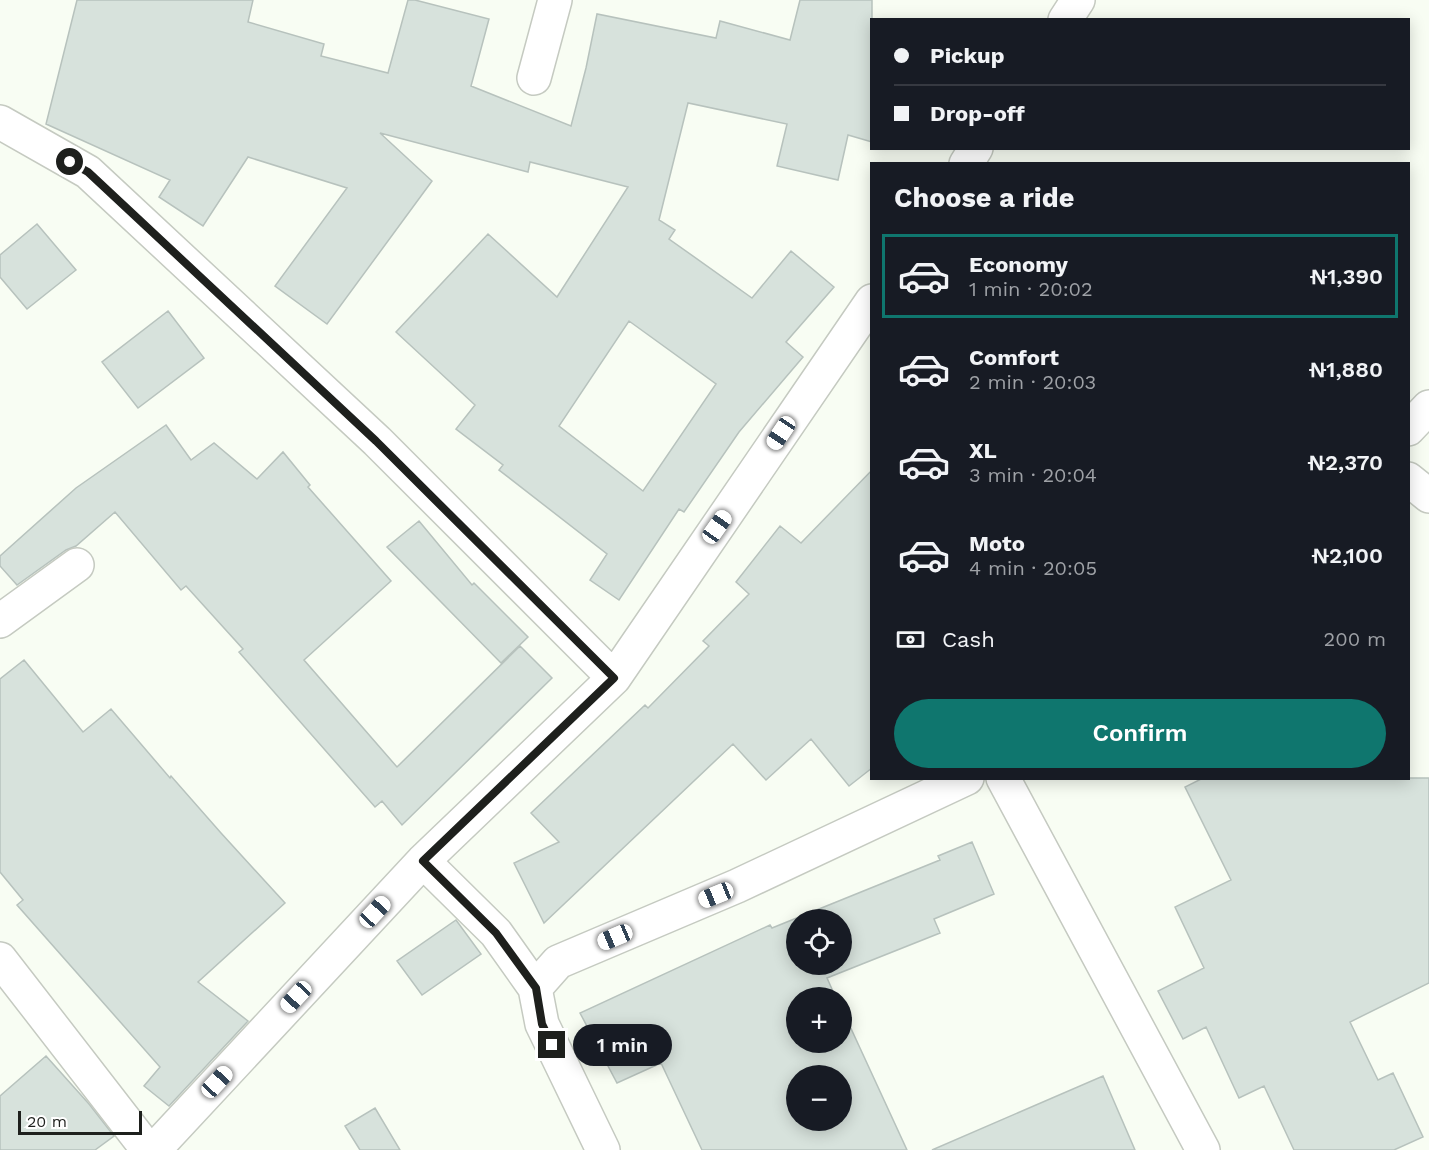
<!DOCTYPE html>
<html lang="en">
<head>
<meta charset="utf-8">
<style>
	:root { --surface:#171b24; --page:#20242c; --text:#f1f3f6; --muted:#9ea1a6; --line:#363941; --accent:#0f766e }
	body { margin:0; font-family:"Work Sans",sans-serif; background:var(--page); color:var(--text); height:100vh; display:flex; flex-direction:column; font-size:22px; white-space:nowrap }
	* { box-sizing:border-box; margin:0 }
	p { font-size:20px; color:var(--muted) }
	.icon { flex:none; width:33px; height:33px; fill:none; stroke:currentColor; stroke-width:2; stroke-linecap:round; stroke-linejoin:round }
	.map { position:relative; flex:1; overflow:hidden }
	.panel { position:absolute; left:870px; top:162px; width:540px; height:618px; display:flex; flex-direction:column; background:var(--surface); border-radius:0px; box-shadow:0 3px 15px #0003 }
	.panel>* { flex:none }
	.guide { position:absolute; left:870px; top:18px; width:540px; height:132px; border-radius:0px; box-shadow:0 3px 15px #0003; display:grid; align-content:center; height:132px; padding:0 24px; background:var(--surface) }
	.controls { position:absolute; left:786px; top:909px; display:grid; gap:12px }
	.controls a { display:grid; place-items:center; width:66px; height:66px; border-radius:50%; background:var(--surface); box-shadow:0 3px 15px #0003; font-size:30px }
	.scale { position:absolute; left:18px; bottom:15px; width:124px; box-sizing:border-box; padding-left:6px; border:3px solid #1e201d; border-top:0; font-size:16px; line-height:21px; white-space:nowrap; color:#1e201d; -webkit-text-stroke:4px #fff; paint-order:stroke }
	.end { position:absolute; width:27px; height:27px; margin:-14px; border:8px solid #1e201d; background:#fff; box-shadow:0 0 0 3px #fff }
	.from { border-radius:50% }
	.bubble { position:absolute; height:42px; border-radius:21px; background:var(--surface); box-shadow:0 3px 15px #0003; font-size:20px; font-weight:600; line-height:42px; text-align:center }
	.car { position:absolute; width:18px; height:36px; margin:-18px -9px; border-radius:8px; box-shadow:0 0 4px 2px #0007; background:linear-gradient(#fff 24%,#345 0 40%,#fff 0 76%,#345 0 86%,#fff 0) }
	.guide b { display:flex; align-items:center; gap:21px; height:57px; font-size:22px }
	.guide b+b { border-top:2px solid var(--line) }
	.guide i { width:15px; height:15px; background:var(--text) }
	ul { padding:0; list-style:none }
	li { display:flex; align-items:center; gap:18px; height:84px; margin:0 12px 9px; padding:0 12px; border:3px solid transparent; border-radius:0px }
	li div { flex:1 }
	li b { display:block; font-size:22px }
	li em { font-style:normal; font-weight:600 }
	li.active { border-color:var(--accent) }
	li>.icon { width:54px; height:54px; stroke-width:1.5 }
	h2 { padding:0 24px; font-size:27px; line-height:72px }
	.pay { display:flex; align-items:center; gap:15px; height:66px; padding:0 24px; font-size:22px }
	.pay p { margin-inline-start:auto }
	.cta { display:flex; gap:12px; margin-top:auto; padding:12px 24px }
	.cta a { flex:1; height:69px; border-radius:36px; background:var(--accent); color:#fff; font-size:24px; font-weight:600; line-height:69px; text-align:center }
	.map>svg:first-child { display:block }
</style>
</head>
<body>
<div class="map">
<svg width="1429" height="1150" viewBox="0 0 1429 1150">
	<rect width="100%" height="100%" fill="#f8fdf3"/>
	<path fill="#d7e2dc" stroke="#b7c2bd" stroke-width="1.5" fill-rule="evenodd" d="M 77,0 L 253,0 L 248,22 L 324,44 L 321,56 L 388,73 L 408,0 L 415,0 L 489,19 L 471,86 L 571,126 L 586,68 L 597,14 L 716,38 L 720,21 L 790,40 L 800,0 L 872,0 L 872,142 L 848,135 L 838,180 L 777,166 L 787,124 L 688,103 L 659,220 L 675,230 L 669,239 L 752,298 L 791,251 L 834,287 L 786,342 L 803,357 L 739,432 L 684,512 L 679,509 L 619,600 L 590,580 L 607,554 L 499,470 L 503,465 L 456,429 L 475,405 L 396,332 L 488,234 L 557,297 L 628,187 L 530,162 L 528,172 L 380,133 L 432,181 L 327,324 L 275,286 L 347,188 L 248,157 L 203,226 L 159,197 L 170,180 L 46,124 ZM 629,321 L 716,384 L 643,491 L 559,426 Z
		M 37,224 L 76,270 L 27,309 L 0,277 L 0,255 Z
		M 168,311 L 204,358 L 138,408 L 102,362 Z
		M 166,425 L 191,460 L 214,443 L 257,479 L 283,452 L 310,485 L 308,487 L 391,581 L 304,660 L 397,767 L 520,646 L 552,678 L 402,825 L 382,801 L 375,807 L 239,652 L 243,649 L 186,586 L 181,590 L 115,512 L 76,546 L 66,550 L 17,585 L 0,566 L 0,556 L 76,488 Z
		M 872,470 L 872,768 L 849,786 L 811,739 L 766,780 L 733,744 L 544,923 L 514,863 L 559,842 L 531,813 L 645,705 L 648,708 L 709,646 L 703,641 L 749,594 L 736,582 L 780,526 L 801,543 Z
		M 419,521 L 472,585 L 474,583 L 528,637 L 501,663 L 387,547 Z
		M 24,660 L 83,732 L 111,709 L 170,778 L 171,776 L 221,833 L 285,903 L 198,982 L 248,1021 L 169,1106 L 144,1086 L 160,1067 L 17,905 L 23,900 L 0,872 L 0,679 Z
		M 1203,778 L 1429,778 L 1429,983 L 1350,1022 L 1378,1080 L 1393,1073 L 1423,1137 L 1394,1150 L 1294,1150 L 1264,1086 L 1239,1098 L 1206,1027 L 1183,1039 L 1158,991 L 1204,968 L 1175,907 L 1231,880 L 1185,787 Z
		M 972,842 L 994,894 L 934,919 L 940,933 L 827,978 L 836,998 L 796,998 L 796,1042 L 842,1042 L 842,1009 L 907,1150 L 702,1150 L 661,1063 L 617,1083 L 580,1013 L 770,925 L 772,928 L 940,860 L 938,856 ZM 796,920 L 842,920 L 842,964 L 796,964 ZM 796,1076 L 842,1076 L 842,1120 L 796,1120 Z
		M 456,920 L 481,954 L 422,995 L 397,961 Z
		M 46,1056 L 89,1104 L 114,1136 L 95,1150 L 0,1150 L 0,1096 Z
		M 1103,1076 L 1135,1150 L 932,1150 Z
		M 375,1108 L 400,1150 L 360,1150 L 345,1126 Z"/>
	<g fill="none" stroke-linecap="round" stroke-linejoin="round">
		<defs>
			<path id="minor" d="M 1065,20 L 1078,0
				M 534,78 L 555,0
				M 0,122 L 88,172 L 377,441 L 614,678
				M 966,164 L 976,148
				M 1408,429 L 1429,407
				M 1408,479 L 1429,496
				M 0,621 L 77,565
				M 1003,778 L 1203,1150
				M 423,861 L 496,933 L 535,988 L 542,1024 L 603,1150
				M 0,959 L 148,1150
				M 535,988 L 558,962 L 737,886 L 967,778
				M 154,1150 L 423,861 L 614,678 L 872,301"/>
		</defs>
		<use href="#minor" stroke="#c5cac1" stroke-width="36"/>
		<use href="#minor" stroke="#fff" stroke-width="33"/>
	</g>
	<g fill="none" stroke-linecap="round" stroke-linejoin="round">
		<path stroke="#1e201d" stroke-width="8" d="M 70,162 L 88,172 L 376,441 L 614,678 L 423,861 L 496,933 L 536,988 L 542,1024 L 552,1045"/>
	</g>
</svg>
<div class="controls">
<a><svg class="icon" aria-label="locate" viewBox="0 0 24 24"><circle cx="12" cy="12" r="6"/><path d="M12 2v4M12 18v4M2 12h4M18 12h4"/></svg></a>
<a>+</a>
<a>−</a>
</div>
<div class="scale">20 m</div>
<i class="end from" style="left:70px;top:162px"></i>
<i class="end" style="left:552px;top:1045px"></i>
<div class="bubble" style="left:573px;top:1024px;width:99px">1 min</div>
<i class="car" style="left:781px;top:433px;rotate:214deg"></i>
<i class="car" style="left:717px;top:527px;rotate:35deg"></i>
<i class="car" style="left:716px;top:895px;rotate:248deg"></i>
<i class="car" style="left:375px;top:912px;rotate:43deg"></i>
<i class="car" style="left:615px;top:937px;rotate:247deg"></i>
<i class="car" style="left:296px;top:997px;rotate:223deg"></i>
<i class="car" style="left:217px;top:1082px;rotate:43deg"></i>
<div class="guide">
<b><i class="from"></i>Pickup</b>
<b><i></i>Drop-off</b>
</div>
<section class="panel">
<h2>Choose a ride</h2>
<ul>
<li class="active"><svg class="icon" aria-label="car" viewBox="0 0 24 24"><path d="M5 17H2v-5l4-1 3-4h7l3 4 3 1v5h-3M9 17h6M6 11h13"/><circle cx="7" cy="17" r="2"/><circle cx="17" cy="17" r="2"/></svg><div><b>Economy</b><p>1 min · 20:02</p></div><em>₦1,390</em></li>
<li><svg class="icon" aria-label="car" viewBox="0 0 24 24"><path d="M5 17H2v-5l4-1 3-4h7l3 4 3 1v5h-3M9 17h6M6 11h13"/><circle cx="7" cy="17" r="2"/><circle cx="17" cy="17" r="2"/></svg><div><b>Comfort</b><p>2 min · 20:03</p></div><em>₦1,880</em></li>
<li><svg class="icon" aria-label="car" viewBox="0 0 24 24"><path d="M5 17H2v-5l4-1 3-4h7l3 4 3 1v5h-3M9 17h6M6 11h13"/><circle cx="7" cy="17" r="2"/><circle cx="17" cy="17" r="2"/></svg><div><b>XL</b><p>3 min · 20:04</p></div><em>₦2,370</em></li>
<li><svg class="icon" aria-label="car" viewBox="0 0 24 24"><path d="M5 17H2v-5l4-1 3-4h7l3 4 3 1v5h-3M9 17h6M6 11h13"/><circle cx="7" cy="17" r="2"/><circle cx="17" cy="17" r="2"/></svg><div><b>Moto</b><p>4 min · 20:05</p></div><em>₦2,100</em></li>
</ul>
<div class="pay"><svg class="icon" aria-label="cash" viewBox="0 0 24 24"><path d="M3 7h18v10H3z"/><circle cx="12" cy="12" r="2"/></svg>Cash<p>200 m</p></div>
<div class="cta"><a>Confirm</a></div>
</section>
</div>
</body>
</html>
